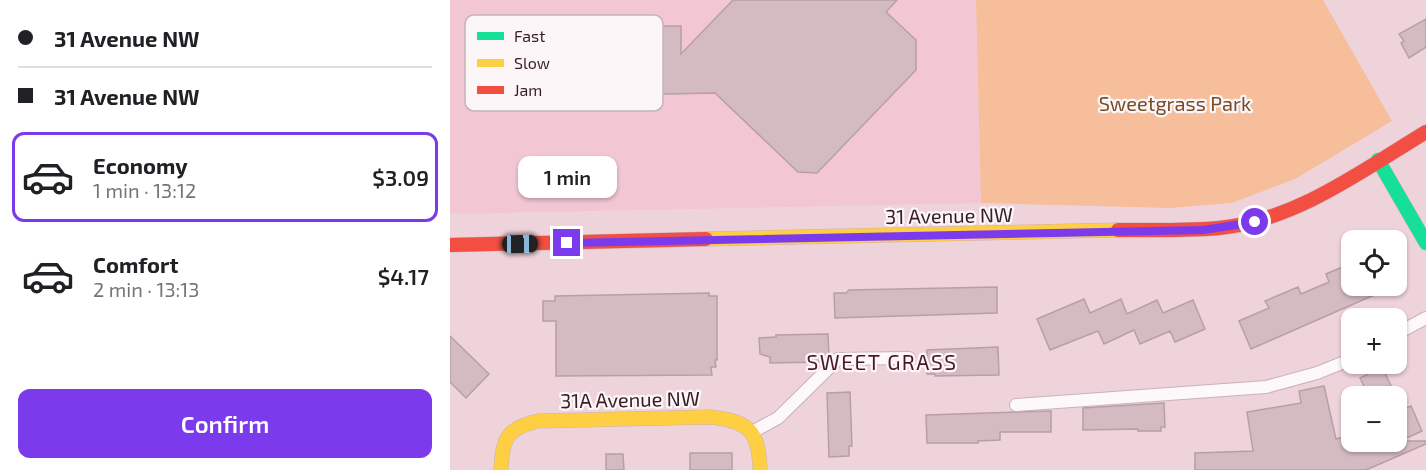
<!DOCTYPE html>
<html lang="en">
<head>
<meta charset="utf-8">
<style>
	:root { --surface:#fff; --page:#f6f6f6; --text:#202124; --muted:#757577; --line:#e0e0e0; --accent:#7c3aed }
	body { margin:0; font-family:"Exo 2",sans-serif; background:var(--page); color:var(--text); height:100vh; display:flex; flex-direction:column; font-size:22px; white-space:nowrap }
	* { box-sizing:border-box; margin:0 }
	p { font-size:20px; color:var(--muted) }
	.icon { flex:none; width:33px; height:33px; fill:none; stroke:currentColor; stroke-width:2; stroke-linecap:round; stroke-linejoin:round }
	.map { position:relative; flex:1; overflow:hidden }
	.side { display:flex; flex-direction:column; background:var(--surface); width:450px }
	.side>* { flex:none }
	.guide { display:grid; align-content:center; height:132px; padding:0 18px; background:var(--surface) }
	.buttons { position:absolute; left:891px; top:230px; display:grid; gap:12px }
	.buttons a { display:grid; place-items:center; width:66px; height:66px; border-radius:12px; background:var(--surface); box-shadow:0 2px 4px #0004; font-size:30px }
	.end { position:absolute; width:27px; height:27px; margin:-14px; border:8px solid #7c3aed; background:#fff; box-shadow:0 0 0 3px #fff }
	.from { border-radius:50% }
	.bubble { position:absolute; height:42px; border-radius:12px; background:var(--surface); box-shadow:0 2px 4px #0004; font-size:20px; font-weight:600; line-height:42px; text-align:center }
	.car { position:absolute; width:18px; height:36px; margin:-18px -9px; border-radius:8px; box-shadow:0 0 4px 2px #0007; background:linear-gradient(#222 24%,#8ab4d8 0 40%,#222 0 76%,#8ab4d8 0 86%,#222 0) }
	.guide b { display:flex; align-items:center; gap:21px; height:57px; font-size:22px }
	.guide b+b { border-top:2px solid var(--line) }
	.guide i { width:15px; height:15px; background:var(--text) }
	ul { padding:0; list-style:none }
	li { display:flex; align-items:center; gap:18px; height:90px; margin:0 12px 9px; padding:0 6px; border:3px solid transparent; border-radius:12px }
	li div { flex:1 }
	li b { display:block; font-size:22px }
	li em { font-style:normal; font-weight:600 }
	li.on { border-color:var(--accent) }
	li>.icon { width:54px; height:54px; stroke-width:1.5 }
	.cta { display:flex; gap:12px; margin-top:auto; padding:12px 18px }
	.cta a { flex:1; height:69px; border-radius:12px; background:var(--accent); color:#fff; font-size:24px; font-weight:600; line-height:69px; text-align:center }
	main { display:flex; flex:1; min-height:0 }
	.map>svg:first-child { display:block }
</style>
</head>
<body>
<main>
<section class="side">
<div class="guide">
<b><i class="from"></i>31 Avenue NW</b>
<b><i></i>31 Avenue NW</b>
</div>
<ul>
<li class="on"><svg class="icon" aria-label="car" viewBox="0 0 24 24"><path d="M5 17H2v-5l4-1 3-4h7l3 4 3 1v5h-3M9 17h6M6 11h13"/><circle cx="7" cy="17" r="2"/><circle cx="17" cy="17" r="2"/></svg><div><b>Economy</b><p>1 min · 13:12</p></div><em>$3.09</em></li>
<li><svg class="icon" aria-label="car" viewBox="0 0 24 24"><path d="M5 17H2v-5l4-1 3-4h7l3 4 3 1v5h-3M9 17h6M6 11h13"/><circle cx="7" cy="17" r="2"/><circle cx="17" cy="17" r="2"/></svg><div><b>Comfort</b><p>2 min · 13:13</p></div><em>$4.17</em></li>
</ul>
<div class="cta"><a>Confirm</a></div>
</section>
<div class="map">
<svg width="976" height="470" viewBox="0 0 976 470">
	<rect width="100%" height="100%" fill="#efd3db"/>
	<path fill="#f3c6d3" d="M 0,0 L 526,0 L 531,203 L 0,214 Z"/>
	<path fill="#f7be9b" d="M 526,0 L 873,0 L 942,121 L 845,179 L 782,203 L 720,208 L 531,203 Z"/>
	<path fill="#d4bbc2" stroke="#b79fa6" stroke-width="1.5" d="M 283,0 L 447,0 L 436,12 L 466,40 L 466,70 L 367,173 L 348,172 L 265,93 L 171,95 L 171,72 L 186,72 L 185,26 L 231,26 L 231,54 Z
		M 976,19 L 976,47 L 959,58 L 951,43 L 954,41 L 949,34 Z
		M 902,263 L 902,285 L 947,285 L 801,349 L 789,321 L 819,308 L 815,301 L 848,287 L 851,294 L 879,282 L 876,274 Z
		M 547,287 L 547,313 L 385,318 L 384,293 L 396,293 L 399,290 Z
		M 259,293 L 259,296 L 267,296 L 267,360 L 265,360 L 266,367 L 261,367 L 262,375 L 106,376 L 106,321 L 93,321 L 93,301 L 105,301 L 105,296 Z
		M 634,299 L 640,313 L 671,299 L 677,314 L 707,300 L 713,313 L 743,300 L 755,329 L 725,342 L 720,331 L 690,344 L 684,330 L 654,344 L 648,331 L 600,350 L 587,319 Z
		M 378,334 L 379,357 L 373,362 L 320,363 L 320,357 L 310,354 L 309,338 L 326,337 L 326,335 Z
		M 0,336 L 39,374 L 16,398 L 0,382 Z
		M 548,347 L 549,375 L 485,376 L 485,374 L 477,374 L 477,350 Z
		M 932,367 L 946,396 L 919,396 L 910,378 Z
		M 874,386 L 886,439 L 902,435 L 902,441 L 946,441 L 946,412 L 961,406 L 972,431 L 950,441 L 976,441 L 976,444 L 916,470 L 745,470 L 745,453 L 803,451 L 797,412 L 851,403 L 849,391 Z
		M 400,392 L 402,446 L 399,446 L 399,456 L 379,457 L 377,393 Z
		M 714,403 L 715,427 L 711,427 L 711,431 L 688,431 L 688,429 L 633,430 L 633,408 Z
		M 601,411 L 601,432 L 550,432 L 550,440 L 528,441 L 528,443 L 477,443 L 476,415 Z
		M 240,453 L 282,453 L 282,470 L 240,470 Z
		M 156,454 L 173,454 L 174,470 L 156,470 Z"/>
	<g fill="none" stroke-linecap="round" stroke-linejoin="round">
		<defs>
			<path id="lane" d="M 946,334 L 976,318
				M 566,405 L 816,387 L 867,373 L 902,359
				M 304,431 L 328,418 L 388,359 L 459,358"/>
			<path id="fast" d="M 928,160 L 976,243"/>
			<path id="slow" d="M 256,239 L 668,230
				M 51,470 C 52,439 57,428 88,421 L 260,417 C 299,421 309,431 310,470"/>
			<path id="jam" d="M 668,230 C 702,230 736,231 769,228 C 845,221 913,170 976,132
				M 0,245 L 256,239"/>
		</defs>
		<use href="#lane" stroke="#cab1b8" stroke-width="14"/>
		<use href="#fast" stroke="#cab1b8" stroke-width="15"/>
		<use href="#slow" stroke="#cab1b8" stroke-width="15"/>
		<use href="#jam" stroke="#cab1b8" stroke-width="15"/>
		<use href="#lane" stroke="#fdf8fa" stroke-width="12"/>
		<use href="#fast" stroke="#16e098" stroke-width="14"/>
		<use href="#slow" stroke="#ffcf43" stroke-width="14"/>
		<use href="#jam" stroke="#f24e42" stroke-width="14"/>
	</g>
	<g fill="none" stroke-linecap="round" stroke-linejoin="round">
		<path stroke="#7c3aed" stroke-width="8" d="M 117,243 L 753,230 L 805,222"/>
	</g>
	<g text-anchor="middle" dominant-baseline="central" stroke-width="4.5" stroke-linejoin="round" paint-order="stroke">
		<g font-size="20" fill="#764c28" stroke="#fdf6f8">
			<text x="725" y="103">Sweetgrass Park</text>
		</g>
		<g font-size="20" fill="#371e26" stroke="#fdf6f8">
			<text transform="translate(499 215) rotate(-1)">31 Avenue NW</text>
			<text transform="translate(180 399) rotate(-1)">31A Avenue NW</text>
		</g>
		<g font-size="21" letter-spacing="1.5" fill="#4a172a" stroke="#fdf6f8">
			<text x="432" y="361">SWEET GRASS</text>
		</g>
	</g>
	<rect x="15" y="15" width="198" height="96" rx="9" fill="#fdf6f8" stroke="#c2b5b9" stroke-width="1.5"/>
	<rect x="27" y="32" width="27" height="8" fill="#16e098"/>
	<rect x="27" y="59" width="27" height="8" fill="#ffcf43"/>
	<rect x="27" y="86" width="27" height="8" fill="#f24e42"/>
	<g font-size="16" fill="#371e26">
		<text x="64" y="42">Fast</text>
		<text x="64" y="69">Slow</text>
		<text x="64" y="96">Jam</text>
	</g>
</svg>
<div class="buttons">
<a><svg class="icon" aria-label="locate" viewBox="0 0 24 24"><circle cx="12" cy="12" r="6"/><path d="M12 2v4M12 18v4M2 12h4M18 12h4"/></svg></a>
<a>+</a>
<a>−</a>
</div>
<i class="end from" style="left:805px;top:222px"></i>
<i class="end" style="left:117px;top:243px"></i>
<div class="bubble" style="left:68px;top:156px;width:99px">1 min</div>
<i class="car" style="left:70px;top:244px;rotate:89deg"></i>
</div>
</main>
</body>
</html>
